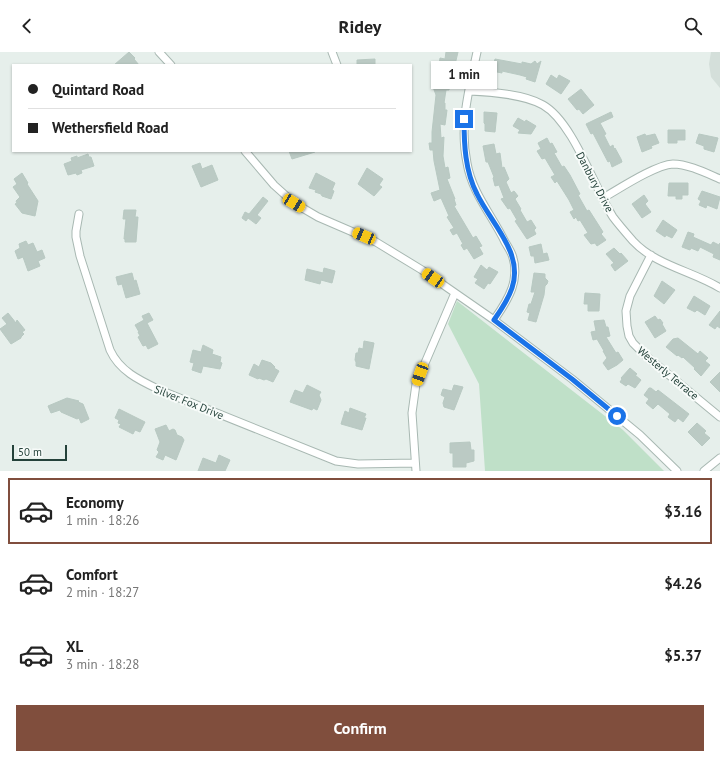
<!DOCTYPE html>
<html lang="en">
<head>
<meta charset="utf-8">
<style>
	:root { --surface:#fff; --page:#f6f6f6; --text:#222; --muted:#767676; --line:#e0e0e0; --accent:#804e3d }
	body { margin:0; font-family:"PT Sans",sans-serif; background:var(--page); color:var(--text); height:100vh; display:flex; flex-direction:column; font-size:15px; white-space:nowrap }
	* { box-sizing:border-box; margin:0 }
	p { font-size:13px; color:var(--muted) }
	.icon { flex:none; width:22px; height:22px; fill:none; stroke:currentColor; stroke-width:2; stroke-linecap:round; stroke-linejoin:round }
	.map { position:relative; height:419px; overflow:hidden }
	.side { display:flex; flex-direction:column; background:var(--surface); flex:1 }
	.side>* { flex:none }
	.top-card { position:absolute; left:12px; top:12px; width:400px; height:88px; border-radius:0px; box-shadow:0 1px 3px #0004; display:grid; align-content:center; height:88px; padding:0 16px; background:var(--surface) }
	.scale { position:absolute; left:12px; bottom:10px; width:55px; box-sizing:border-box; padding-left:4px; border:2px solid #24423a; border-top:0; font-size:11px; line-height:14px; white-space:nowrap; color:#24423a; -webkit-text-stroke:3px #f7fbf9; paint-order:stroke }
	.end { position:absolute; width:18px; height:18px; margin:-9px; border:5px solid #1a73e8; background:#fff; box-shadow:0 0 0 2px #fff }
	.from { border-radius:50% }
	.bubble { position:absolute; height:28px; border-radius:0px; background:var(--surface); box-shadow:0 1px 3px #0004; font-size:13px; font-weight:600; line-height:28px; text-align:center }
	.car { position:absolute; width:12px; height:24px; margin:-12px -6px; border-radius:5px; box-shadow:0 0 3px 1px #0007; background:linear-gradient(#f5c518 24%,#345 0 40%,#f5c518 0 76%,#345 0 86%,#f5c518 0) }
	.top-card b { display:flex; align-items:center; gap:14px; height:38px; font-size:15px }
	.top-card b+b { border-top:1px solid var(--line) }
	.top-card i { width:10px; height:10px; background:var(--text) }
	ul { padding:7px 0 0; list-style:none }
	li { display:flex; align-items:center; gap:12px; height:66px; margin:0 8px 6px; padding:0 8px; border:2px solid transparent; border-radius:0px }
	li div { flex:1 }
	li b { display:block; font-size:15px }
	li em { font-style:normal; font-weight:600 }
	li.on { border-color:var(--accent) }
	li>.icon { width:36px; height:36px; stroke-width:1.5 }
	.cta { display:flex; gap:8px; margin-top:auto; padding:8px 16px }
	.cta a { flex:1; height:46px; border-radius:0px; background:var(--accent); color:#fff; font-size:16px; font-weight:600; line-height:46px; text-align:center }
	header { display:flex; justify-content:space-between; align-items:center; height:52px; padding:0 16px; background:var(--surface); font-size:18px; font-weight:600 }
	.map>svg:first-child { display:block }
</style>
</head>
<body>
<header><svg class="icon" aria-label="back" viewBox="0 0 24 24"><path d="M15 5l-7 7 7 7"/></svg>Ridey<svg class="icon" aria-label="search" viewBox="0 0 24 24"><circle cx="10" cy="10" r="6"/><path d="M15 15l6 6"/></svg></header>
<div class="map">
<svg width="720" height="419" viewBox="0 0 720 419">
	<rect width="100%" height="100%" fill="#e6efeb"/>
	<path fill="#d4dfda" d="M 711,0 L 720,0 L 720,36 L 711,25 L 709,12 Z"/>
	<path fill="#bfe0c8" d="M 457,249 L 623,378 L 664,419 L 485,419 L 479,332 L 448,272 Z"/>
	<path fill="#bbcac4" stroke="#b8c9c2" d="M 129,0 L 135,6 L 134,7 L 139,13 L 114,13 Z
		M 446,0 L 458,0 L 454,17 L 449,16 L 447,29 L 450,30 L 449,38 L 446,38 L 444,51 L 445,51 L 445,58 L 447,58 L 445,73 L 440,72 L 441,86 L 444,85 L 443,104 L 445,116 L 448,115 L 450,126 L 447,127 L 455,147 L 454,147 L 456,153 L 454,154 L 473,186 L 476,184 L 482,194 L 479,195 L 483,202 L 474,207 L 467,196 L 464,198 L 461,193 L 463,192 L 457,181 L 453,183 L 450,178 L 454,176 L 447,165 L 449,164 L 441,146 L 434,149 L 431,141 L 440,138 L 434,109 L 433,98 L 430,98 L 429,91 L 432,91 L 432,80 L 436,43 L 433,35 L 435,28 L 439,28 L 441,14 L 439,13 L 440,6 L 445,7 Z
		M 375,7 L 375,13 L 357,13 L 357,8 Z
		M 495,7 L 522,12 L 522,10 L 531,12 L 535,9 L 537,12 L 541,9 L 535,30 L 526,27 L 527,25 L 520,23 L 502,19 L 502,21 L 492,19 Z
		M 551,23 L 557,27 L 559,23 L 570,29 L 561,42 L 546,32 Z
		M 581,37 L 594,53 L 583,62 L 579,57 L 577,58 L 568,47 Z
		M 484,60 L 497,61 L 495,80 L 485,79 L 485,72 L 484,71 Z
		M 611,60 L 613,65 L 600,71 L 606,82 L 604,83 L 610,95 L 613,93 L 614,97 L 615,96 L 621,107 L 622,110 L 612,115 L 610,109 L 608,110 L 595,85 L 593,81 L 591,82 L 586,72 Z
		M 518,66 L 525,70 L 526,68 L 536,74 L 531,82 L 518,81 L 520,78 L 513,74 Z
		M 668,78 L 685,78 L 685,88 L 677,88 L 677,91 L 668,91 Z
		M 645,82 L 646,84 L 655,82 L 659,91 L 651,94 L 652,96 L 642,100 L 637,85 Z
		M 699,82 L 718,86 L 714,100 L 704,97 L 704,94 L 696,91 Z
		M 547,86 L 550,92 L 552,91 L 557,100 L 554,101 L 562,115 L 564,114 L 570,123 L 580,142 L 578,143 L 587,159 L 589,158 L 603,180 L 601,182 L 606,188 L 597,194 L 595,191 L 591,192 L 584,183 L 588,181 L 580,168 L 578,169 L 576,165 L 574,167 L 570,160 L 574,158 L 569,148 L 557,129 L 555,131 L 551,125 L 555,123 L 545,106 L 542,107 L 537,99 L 541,97 L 538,91 Z
		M 494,92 L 496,102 L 500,101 L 502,116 L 504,115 L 509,127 L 506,130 L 511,141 L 514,139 L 518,144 L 515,147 L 521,157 L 520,158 L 527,170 L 531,168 L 536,176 L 534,178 L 536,182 L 527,187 L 515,169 L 517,168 L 510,156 L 508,157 L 501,147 L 504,146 L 499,133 L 495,134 L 493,126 L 494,125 L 488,110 L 486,110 L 483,94 Z
		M 289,99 L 315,99 L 315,100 L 292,107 Z
		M 88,102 L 89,105 L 91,105 L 94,114 L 81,118 L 82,121 L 77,123 L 76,121 L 68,123 L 64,112 L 72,109 L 71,106 L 77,104 L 77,106 Z
		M 200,111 L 202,117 L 212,113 L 218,128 L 201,135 L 192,114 Z
		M 367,116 L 383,127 L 379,133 L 382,135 L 374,144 L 358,132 Z
		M 22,121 L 28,131 L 27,132 L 38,149 L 35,164 L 22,161 L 15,152 L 17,151 L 16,149 L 20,145 L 13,135 L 17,132 L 14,127 Z
		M 316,121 L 335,131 L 332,138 L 334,139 L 331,147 L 322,144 L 321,142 L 315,140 L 316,138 L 309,136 Z
		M 669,131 L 688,131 L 688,143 L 682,143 L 682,147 L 676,147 L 676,144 L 668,144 Z
		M 702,139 L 720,145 L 717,157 L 707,153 L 706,156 L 699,153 L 701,149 L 698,147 Z
		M 644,143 L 648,149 L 645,152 L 651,160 L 642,166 L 632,152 Z
		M 263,145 L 268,149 L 257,163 L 261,166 L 256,172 L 248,166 L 246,169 L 242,166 L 245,160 L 249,162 Z
		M 124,158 L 136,158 L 135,165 L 138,165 L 136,190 L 125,190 L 125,187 L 124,187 L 126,167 L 123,167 Z
		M 663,168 L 677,178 L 672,186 L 666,183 L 665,185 L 656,179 Z
		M 688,180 L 694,182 L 693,185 L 711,193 L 713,190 L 719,193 L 720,191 L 720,208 L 713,205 L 714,202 L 700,195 L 698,199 L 691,196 L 690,198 L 682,195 Z
		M 26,189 L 28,193 L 33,191 L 37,200 L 42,198 L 45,206 L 38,209 L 40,214 L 28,219 L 23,205 L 18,207 L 15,199 L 20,196 L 19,192 Z
		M 541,192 L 543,202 L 547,201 L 549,208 L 535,211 L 534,204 L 531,204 L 529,195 Z
		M 614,196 L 620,202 L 621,201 L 628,209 L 615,219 L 611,213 L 614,211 L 606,202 Z
		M 481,213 L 487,218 L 489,215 L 498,220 L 490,232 L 488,231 L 484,237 L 475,231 L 478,227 L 474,225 Z
		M 324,216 L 335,219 L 332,231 L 321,228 L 320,232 L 305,228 L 307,217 L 323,221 Z
		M 132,221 L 134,229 L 136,228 L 140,242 L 126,246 L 122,232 L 118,233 L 116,225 Z
		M 534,221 L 545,222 L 545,226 L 548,229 L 547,232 L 545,234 L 544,243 L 536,270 L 528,268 L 530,261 L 527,260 L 529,252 L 531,252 L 535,240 L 531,240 Z
		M 662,229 L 675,238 L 664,252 L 654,244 Z
		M 585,241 L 600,242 L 599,259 L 588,259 L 588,252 L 584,252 Z
		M 694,244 L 710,254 L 705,263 L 697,258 L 695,260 L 687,256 Z
		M 720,259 L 720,276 L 717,274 L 715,277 L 709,273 Z
		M 8,261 L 16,271 L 17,268 L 25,278 L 22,280 L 24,282 L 21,285 L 21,286 L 11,292 L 0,277 L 7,272 L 2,266 Z
		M 149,261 L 153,268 L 147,271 L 158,292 L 148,297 L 146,293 L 143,294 L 138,285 L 140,284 L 138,280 L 139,280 L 135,273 L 144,268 L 142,264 Z
		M 655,264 L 658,268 L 660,267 L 663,271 L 662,272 L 666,279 L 655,286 L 645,270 Z
		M 604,268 L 606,275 L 608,275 L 610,284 L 606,285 L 616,301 L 618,300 L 623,308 L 617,313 L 608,318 L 603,311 L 607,306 L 603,299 L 604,299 L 597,287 L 593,288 L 591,280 L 596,279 L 594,269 Z
		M 678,286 L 698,302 L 700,299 L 708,306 L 705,309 L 710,313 L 701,324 L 694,317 L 695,316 L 683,305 L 682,306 L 678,303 L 677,304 L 666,295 L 673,287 Z
		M 364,289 L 374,291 L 369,317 L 356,314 L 356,310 L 355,308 L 356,301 L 358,301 L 359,296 L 363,297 Z
		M 203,293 L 213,298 L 212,302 L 221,305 L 220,310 L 222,311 L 220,317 L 203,314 L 201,321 L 192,318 L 194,311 L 190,310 L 193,298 L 201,300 Z
		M 262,308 L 271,311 L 275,315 L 274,316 L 279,319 L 273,330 L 266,327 L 264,328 L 259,326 L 258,327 L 249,323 L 254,312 L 259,315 Z
		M 630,316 L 637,322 L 635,323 L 641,328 L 635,336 L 628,332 L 626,334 L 620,330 L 622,327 L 621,326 Z
		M 720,320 L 720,340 L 710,330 Z
		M 307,333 L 321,340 L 319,343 L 321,348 L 317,358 L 313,356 L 312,358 L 290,350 L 295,338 L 303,341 Z
		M 454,333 L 463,335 L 454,358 L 444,355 L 443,351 L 445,345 L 441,343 L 443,337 L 452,339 Z
		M 649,336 L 651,336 L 656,340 L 658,338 L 689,362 L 683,370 L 678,366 L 675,370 L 672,368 L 668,365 L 670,362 L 658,352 L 653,357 L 646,351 L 649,347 L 644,343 Z
		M 67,346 L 79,349 L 78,350 L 83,352 L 89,367 L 81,371 L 79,366 L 77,367 L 61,360 L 60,358 L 51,361 L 48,354 Z
		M 350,356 L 366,362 L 364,366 L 366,366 L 362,378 L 341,372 L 345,359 L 349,361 Z
		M 119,357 L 145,370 L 140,380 L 135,378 L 133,382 L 119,375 L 121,372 L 118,371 L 119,368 L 115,366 Z
		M 697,371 L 706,379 L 704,381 L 710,386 L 702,394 L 688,380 Z
		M 166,373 L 169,379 L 173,377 L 175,378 L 177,383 L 182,385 L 184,388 L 176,408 L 165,403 L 163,408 L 156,405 L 159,400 L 157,398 L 160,390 L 155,377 Z
		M 470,390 L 471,398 L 474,398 L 474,409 L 466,411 L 466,415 L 453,415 L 453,401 L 450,401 L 450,391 Z
		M 219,403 L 230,408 L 225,419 L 198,419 L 203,406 L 216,411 Z"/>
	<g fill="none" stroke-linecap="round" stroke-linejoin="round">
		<defs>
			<path id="minor" d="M 159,0 L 171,13
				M 332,0 L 337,13
				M 477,0 C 469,37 459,73 467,111 C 472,141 492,163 505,190 C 508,195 512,201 513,206 C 516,215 515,228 512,236 C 508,248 501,258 494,268
				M 469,39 C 491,40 524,42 543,53 C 573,70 594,135 613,165 C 619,173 626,181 633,189 C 655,213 692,219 720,236
				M 245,99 L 274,133 L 294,151 L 318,165 L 376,190 L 422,218 L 494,268 L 572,327 L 640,383 L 677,419
				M 603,146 C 619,137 655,113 673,112 C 688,112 706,121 720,127
				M 79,162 L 76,179 L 76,185 L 80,204 L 110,298 C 120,320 141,329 162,339 L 336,409 L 358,412 L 415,411
				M 651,203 L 630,244 L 626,259 L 627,274 L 629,284 L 633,291 L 646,304 L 720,365
				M 416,419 L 412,361 L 416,332 L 455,241
				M 704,419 L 720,406"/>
		</defs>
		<use href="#minor" stroke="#a8b8b2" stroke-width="9"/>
		<use href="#minor" stroke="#fff" stroke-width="7"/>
	</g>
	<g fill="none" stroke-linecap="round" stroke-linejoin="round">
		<path stroke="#1a73e8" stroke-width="5" d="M 464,67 C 464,92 465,119 477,142 C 491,171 524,201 512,236 C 508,248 501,258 494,268 L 572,327 L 617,364"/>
	</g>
	<g text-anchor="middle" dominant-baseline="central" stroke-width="4" stroke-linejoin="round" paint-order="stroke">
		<g font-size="11" fill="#24423a" stroke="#f7fbf9">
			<text transform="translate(595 130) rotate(62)">Danbury Drive</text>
			<text transform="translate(668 321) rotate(40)">Westerly Terrace</text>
			<text transform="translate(189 350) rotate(22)">Silver Fox Drive</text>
		</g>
	</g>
</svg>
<div class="scale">50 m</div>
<i class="end from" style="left:617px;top:364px"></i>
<i class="end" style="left:464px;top:67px"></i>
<div class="bubble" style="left:431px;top:9px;width:66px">1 min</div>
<i class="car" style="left:294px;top:151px;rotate:121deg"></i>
<i class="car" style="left:364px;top:184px;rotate:293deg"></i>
<i class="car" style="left:433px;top:226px;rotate:304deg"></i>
<i class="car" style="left:420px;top:322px;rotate:200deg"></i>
<div class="top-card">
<b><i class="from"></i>Quintard Road</b>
<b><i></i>Wethersfield Road</b>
</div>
</div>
<section class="side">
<ul>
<li class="on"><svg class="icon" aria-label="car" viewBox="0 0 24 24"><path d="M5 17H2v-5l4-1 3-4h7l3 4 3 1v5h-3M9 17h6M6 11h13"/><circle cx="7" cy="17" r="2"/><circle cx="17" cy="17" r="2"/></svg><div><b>Economy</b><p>1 min · 18:26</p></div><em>$3.16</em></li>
<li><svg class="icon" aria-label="car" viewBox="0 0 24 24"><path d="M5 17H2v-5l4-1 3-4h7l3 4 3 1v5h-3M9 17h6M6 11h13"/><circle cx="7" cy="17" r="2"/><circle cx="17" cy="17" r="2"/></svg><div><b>Comfort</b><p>2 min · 18:27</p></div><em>$4.26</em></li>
<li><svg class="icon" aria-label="car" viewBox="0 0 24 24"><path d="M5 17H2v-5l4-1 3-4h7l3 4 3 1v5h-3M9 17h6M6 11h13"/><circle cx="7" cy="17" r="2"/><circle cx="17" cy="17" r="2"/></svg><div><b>XL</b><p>3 min · 18:28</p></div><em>$5.37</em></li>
</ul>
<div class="cta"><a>Confirm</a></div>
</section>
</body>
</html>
